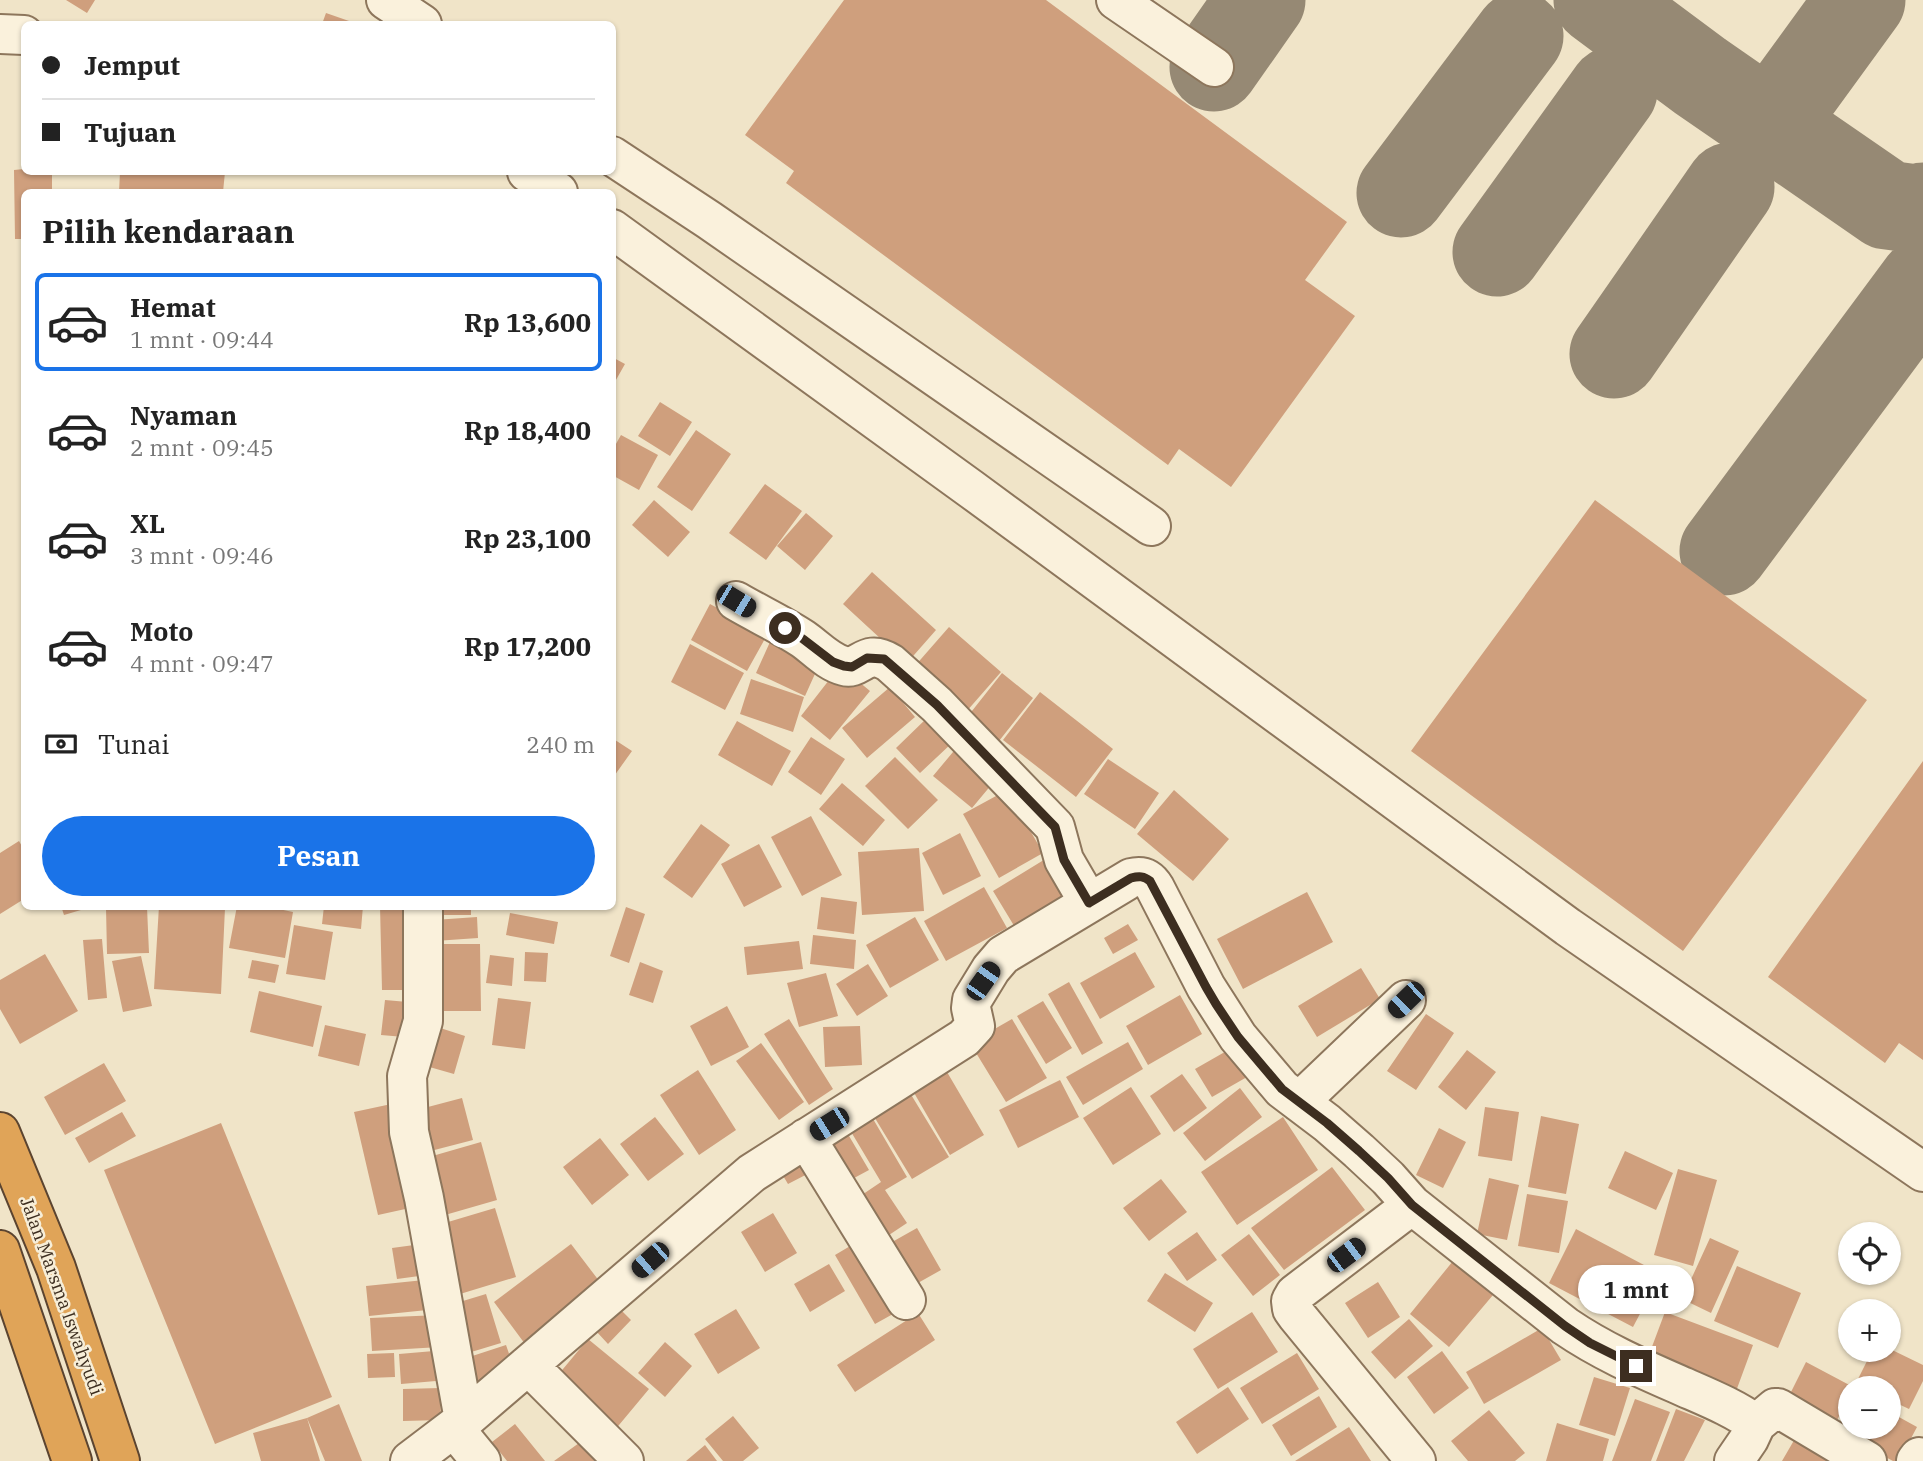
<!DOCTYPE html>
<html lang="id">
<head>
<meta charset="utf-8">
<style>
	:root { --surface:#fff; --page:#f2f2f2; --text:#222; --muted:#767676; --line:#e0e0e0; --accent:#1a73e8 }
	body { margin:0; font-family:"IBM Plex Serif",serif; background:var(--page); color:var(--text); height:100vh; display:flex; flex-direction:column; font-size:26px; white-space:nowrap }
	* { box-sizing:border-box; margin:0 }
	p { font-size:23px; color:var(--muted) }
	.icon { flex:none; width:38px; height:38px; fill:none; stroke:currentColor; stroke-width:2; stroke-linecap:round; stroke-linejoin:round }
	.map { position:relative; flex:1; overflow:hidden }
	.drawer { position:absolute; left:21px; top:189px; width:595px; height:721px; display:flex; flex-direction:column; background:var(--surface); border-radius:10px; box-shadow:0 2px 5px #0004 }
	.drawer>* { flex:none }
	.banner { position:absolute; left:21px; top:21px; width:595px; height:154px; border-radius:10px; box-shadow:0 2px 5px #0004; display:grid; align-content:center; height:154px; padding:0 21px; background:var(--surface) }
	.buttons { position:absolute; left:1838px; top:1222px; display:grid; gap:14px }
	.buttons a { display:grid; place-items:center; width:63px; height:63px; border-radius:50%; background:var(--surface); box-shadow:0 2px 5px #0004; font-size:35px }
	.end { position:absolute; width:32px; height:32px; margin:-16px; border:9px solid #3d2e20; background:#fff; box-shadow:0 0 0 4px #fff }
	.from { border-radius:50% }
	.bubble { position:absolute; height:49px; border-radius:24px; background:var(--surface); box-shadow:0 2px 5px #0004; font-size:23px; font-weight:800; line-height:49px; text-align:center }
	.car { position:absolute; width:21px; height:42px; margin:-21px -10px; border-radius:9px; box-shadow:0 0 5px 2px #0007; background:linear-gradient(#222 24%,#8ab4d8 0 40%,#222 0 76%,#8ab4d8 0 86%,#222 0) }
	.banner b { display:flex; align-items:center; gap:24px; height:66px; font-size:26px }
	.banner b+b { border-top:2px solid var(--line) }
	.banner i { width:18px; height:18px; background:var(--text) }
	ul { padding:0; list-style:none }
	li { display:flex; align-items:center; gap:21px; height:98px; margin:0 14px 10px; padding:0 7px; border:4px solid transparent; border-radius:10px }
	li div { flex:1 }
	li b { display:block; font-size:26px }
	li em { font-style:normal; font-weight:800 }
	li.on { border-color:var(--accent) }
	li>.icon { width:63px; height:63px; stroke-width:1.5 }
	h2 { padding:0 21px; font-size:32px; line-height:84px }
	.pay { display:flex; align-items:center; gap:18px; height:77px; padding:0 21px; font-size:26px }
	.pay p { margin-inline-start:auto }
	.primary-button { display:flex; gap:14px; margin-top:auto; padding:14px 21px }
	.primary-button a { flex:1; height:80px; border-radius:42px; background:var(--accent); color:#fff; font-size:28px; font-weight:800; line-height:80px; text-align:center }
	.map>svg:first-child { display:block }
</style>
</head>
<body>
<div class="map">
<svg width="1923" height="1461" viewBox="0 0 1923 1461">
	<rect width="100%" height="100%" fill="#f0e4c8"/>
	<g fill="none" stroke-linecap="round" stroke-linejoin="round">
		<path stroke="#968974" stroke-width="89" d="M 1598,0 L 1700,76 L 1887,205 L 1917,209 L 1923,207
			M 1214,67 L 1261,0
			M 1770,125 L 1861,0
			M 1401,193 L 1519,36
			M 1497,252 L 1613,91
			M 1614,354 L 1730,187
			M 1724,551 L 1923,283"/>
	</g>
	<path fill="#cf9f7d" d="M 66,0 L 95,0 L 87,13 Z
		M 844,0 L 1046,0 L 1347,222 L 1305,280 L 1355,316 L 1231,487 L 1179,449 L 1168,465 L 786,183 L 794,171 L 745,135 Z
		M 326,13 L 349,21 L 347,24 L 322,24 Z
		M 24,169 L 24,172 L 52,172 L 52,192 L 24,192 L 24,239 L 15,239 L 14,170 Z
		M 120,172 L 225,172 L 223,192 L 119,192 Z
		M 612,357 L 625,364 L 612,387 Z
		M 660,402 L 692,422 L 670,456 L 638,436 Z
		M 696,430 L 731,454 L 692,511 L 657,487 Z
		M 621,435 L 658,455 L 639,490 L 612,475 L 612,451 Z
		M 765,484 L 802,511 L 766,560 L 729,533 Z
		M 654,500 L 690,532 L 668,557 L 632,525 Z
		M 1595,500 L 1867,700 L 1683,951 L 1411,751 Z
		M 806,513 L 833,536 L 805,570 L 777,546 Z
		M 872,572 L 936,630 L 907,663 L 843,604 Z
		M 710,604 L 767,635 L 747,671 L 691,640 Z
		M 949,627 L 1001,672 L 966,712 L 914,667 Z
		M 774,633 L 823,656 L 805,696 L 756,673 Z
		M 690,644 L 744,673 L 725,710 L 671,682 Z
		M 840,666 L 870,691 L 830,740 L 801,716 Z
		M 1002,673 L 1033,698 L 999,741 L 968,716 Z
		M 751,679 L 804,697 L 793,732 L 740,714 Z
		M 890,687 L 915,717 L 867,758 L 842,728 Z
		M 1040,692 L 1113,749 L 1076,797 L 1003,740 Z
		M 928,717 L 952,743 L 920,773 L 896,748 Z
		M 737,721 L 791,751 L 772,786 L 718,755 Z
		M 811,737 L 845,759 L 821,795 L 788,772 Z
		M 612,738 L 632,751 L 612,779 Z
		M 958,746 L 997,778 L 972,808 L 933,776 Z
		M 895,757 L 938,800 L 908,829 L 865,786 Z
		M 1108,759 L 1159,793 L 1135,829 L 1084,794 Z
		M 1923,761 L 1923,1060 L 1899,1043 L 1885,1063 L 1768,977 Z
		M 842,783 L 885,820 L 863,846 L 819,809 Z
		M 1007,790 L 1043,853 L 999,878 L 963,814 Z
		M 1174,790 L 1229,839 L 1193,881 L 1137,834 Z
		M 811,816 L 842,875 L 802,896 L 771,837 Z
		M 701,824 L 730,845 L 692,898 L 663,877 Z
		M 960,833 L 981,876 L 943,895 L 922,853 Z
		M 19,841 L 24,850 L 24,899 L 0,914 L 0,853 Z
		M 759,844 L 782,887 L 744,907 L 721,864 Z
		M 919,848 L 924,911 L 862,915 L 858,852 Z
		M 1047,858 L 1070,896 L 1016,929 L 993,891 Z
		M 984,887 L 1007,928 L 946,961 L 924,921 Z
		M 1307,892 L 1333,942 L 1243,989 L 1217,939 Z
		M 821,897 L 857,902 L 854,934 L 817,929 Z
		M 61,906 L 91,906 L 91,907 L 64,915 Z
		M 159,906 L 225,908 L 221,994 L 154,989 Z
		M 237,906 L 264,906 L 293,912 L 285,958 L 229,948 Z
		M 324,906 L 363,906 L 361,929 L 322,924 Z
		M 380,906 L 414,906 L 415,990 L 382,990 Z
		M 432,906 L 471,906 L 471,915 L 432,915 Z
		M 147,907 L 149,953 L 107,954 L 106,908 Z
		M 626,907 L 645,914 L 629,963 L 610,956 Z
		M 510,913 L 558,922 L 554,944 L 506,935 Z
		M 477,917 L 478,938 L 435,941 L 434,920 Z
		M 915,917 L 939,960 L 890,988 L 866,945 Z
		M 1128,924 L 1138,940 L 1113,954 L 1104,938 Z
		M 294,925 L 333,932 L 325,980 L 286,974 Z
		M 813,935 L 856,940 L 854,969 L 810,964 Z
		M 102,939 L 107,998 L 88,1000 L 83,940 Z
		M 799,941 L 803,969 L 747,975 L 744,947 Z
		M 438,944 L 480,944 L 481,1011 L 438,1011 Z
		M 525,952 L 548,953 L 546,982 L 524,981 Z
		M 1135,952 L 1155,987 L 1100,1019 L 1080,983 Z
		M 45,954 L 78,1011 L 20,1044 L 0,1009 L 0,980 Z
		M 490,955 L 514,958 L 512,986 L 486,983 Z
		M 141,956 L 152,1006 L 123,1012 L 112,961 Z
		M 252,960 L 279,965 L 275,983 L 248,978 Z
		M 640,962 L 663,971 L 653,1003 L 629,995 Z
		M 868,964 L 888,996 L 857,1016 L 836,984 Z
		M 1361,968 L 1380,999 L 1317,1037 L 1298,1006 Z
		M 826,973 L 838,1016 L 799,1027 L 787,983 Z
		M 1069,982 L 1103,1043 L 1082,1055 L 1048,994 Z
		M 259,991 L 322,1006 L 313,1047 L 250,1032 Z
		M 1180,995 L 1202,1034 L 1148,1065 L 1126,1026 Z
		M 498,998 L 531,1002 L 525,1049 L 492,1045 Z
		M 385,1000 L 419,1003 L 416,1038 L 381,1035 Z
		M 1043,1001 L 1072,1048 L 1046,1064 L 1017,1016 Z
		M 727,1006 L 749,1047 L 711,1066 L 690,1026 Z
		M 1426,1014 L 1454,1033 L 1416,1090 L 1387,1071 Z
		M 789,1019 L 833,1089 L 809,1105 L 764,1034 Z
		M 1012,1019 L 1047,1078 L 1006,1102 L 970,1043 Z
		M 325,1025 L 366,1034 L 359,1066 L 318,1056 Z
		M 431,1025 L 465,1036 L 454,1074 L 419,1064 Z
		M 860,1026 L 862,1065 L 825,1067 L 823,1027 Z
		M 1128,1042 L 1143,1069 L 1083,1105 L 1066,1077 Z
		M 761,1043 L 804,1102 L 779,1120 L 736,1061 Z
		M 1230,1049 L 1247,1077 L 1212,1097 L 1195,1069 Z
		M 1467,1050 L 1496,1072 L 1466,1110 L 1438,1087 Z
		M 104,1063 L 126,1101 L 65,1135 L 44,1097 Z
		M 698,1070 L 736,1130 L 699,1155 L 660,1095 Z
		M 947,1072 L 984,1135 L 950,1155 L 913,1091 Z
		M 1182,1074 L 1207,1108 L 1174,1132 L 1150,1096 Z
		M 1060,1080 L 1079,1117 L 1018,1148 L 999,1110 Z
		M 1131,1087 L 1161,1134 L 1113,1165 L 1083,1118 Z
		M 907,1088 L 949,1157 L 912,1179 L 870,1110 Z
		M 1240,1088 L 1262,1117 L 1205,1161 L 1183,1133 Z
		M 462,1098 L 473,1140 L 419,1154 L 409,1112 Z
		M 396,1103 L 419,1206 L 378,1215 L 354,1112 Z
		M 1485,1107 L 1519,1112 L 1512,1161 L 1478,1156 Z
		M 122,1112 L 136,1136 L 89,1163 L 75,1138 Z
		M 869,1112 L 907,1177 L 885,1190 L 907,1223 L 874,1245 L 847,1205 L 881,1182 L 847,1125 Z
		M 1541,1116 L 1579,1124 L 1566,1194 L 1528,1187 Z
		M 655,1117 L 684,1154 L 648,1181 L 620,1144 Z
		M 1283,1117 L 1318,1170 L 1237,1225 L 1201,1172 Z
		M 221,1123 L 332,1397 L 215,1444 L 104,1170 Z
		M 842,1124 L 869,1170 L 843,1184 L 817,1139 Z
		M 1439,1128 L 1466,1142 L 1443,1188 L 1416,1175 Z
		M 600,1138 L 629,1175 L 592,1205 L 563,1167 Z
		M 481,1142 L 497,1200 L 438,1217 L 422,1159 Z
		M 1625,1151 L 1673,1173 L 1656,1210 L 1608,1188 Z
		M 808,1154 L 817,1169 L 788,1184 L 779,1169 Z
		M 1332,1167 L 1365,1210 L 1284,1270 L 1251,1228 Z
		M 1678,1169 L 1717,1180 L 1693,1266 L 1654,1255 Z
		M 1489,1178 L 1519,1185 L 1507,1240 L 1477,1234 Z
		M 1161,1179 L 1187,1212 L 1149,1241 L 1123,1208 Z
		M 1527,1194 L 1568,1201 L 1559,1253 L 1518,1246 Z
		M 495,1208 L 516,1277 L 460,1294 L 438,1225 Z
		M 773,1213 L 797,1253 L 765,1272 L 741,1232 Z
		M 917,1228 L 941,1270 L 909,1288 L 885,1246 Z
		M 1576,1229 L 1661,1274 L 1633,1327 L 1549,1283 Z
		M 1197,1232 L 1217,1260 L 1187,1281 L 1167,1253 Z
		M 1249,1234 L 1280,1275 L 1253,1296 L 1221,1255 Z
		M 1710,1238 L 1739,1251 L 1711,1313 L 1682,1299 Z
		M 862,1239 L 902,1309 L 875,1324 L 835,1255 Z
		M 429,1243 L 434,1274 L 397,1279 L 392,1248 Z
		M 571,1244 L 606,1290 L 528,1348 L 494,1302 Z
		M 1453,1261 L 1493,1295 L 1449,1347 L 1410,1314 Z
		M 829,1264 L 845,1291 L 810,1312 L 794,1284 Z
		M 1737,1266 L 1801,1293 L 1778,1348 L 1714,1321 Z
		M 1165,1273 L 1213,1303 L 1195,1332 L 1147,1301 Z
		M 434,1279 L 437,1309 L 369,1316 L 366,1286 Z
		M 1378,1282 L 1400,1317 L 1368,1338 L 1345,1303 Z
		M 486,1294 L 501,1343 L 468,1353 L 453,1304 Z
		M 619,1308 L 631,1320 L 608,1344 L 596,1331 Z
		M 736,1309 L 760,1348 L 718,1374 L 694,1334 Z
		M 1252,1312 L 1278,1352 L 1218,1389 L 1193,1349 Z
		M 1665,1312 L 1753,1345 L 1735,1394 L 1647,1360 Z
		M 918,1313 L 935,1340 L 855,1392 L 837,1365 Z
		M 439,1315 L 440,1347 L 372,1351 L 370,1318 Z
		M 1409,1319 L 1433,1346 L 1395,1379 L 1371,1352 Z
		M 1542,1328 L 1561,1360 L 1484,1404 L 1466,1372 Z
		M 588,1339 L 649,1389 L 614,1431 L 553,1381 Z
		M 665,1342 L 692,1366 L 665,1397 L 638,1373 Z
		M 506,1345 L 516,1374 L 467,1390 L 457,1361 Z
		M 1888,1348 L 1923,1365 L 1923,1381 L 1909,1409 L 1888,1399 L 1888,1388 L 1866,1388 L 1856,1383 L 1873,1349 Z
		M 434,1351 L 436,1381 L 401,1384 L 399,1354 Z
		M 1442,1351 L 1469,1388 L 1434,1414 L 1407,1377 Z
		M 394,1353 L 395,1377 L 368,1378 L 367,1354 Z
		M 1297,1353 L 1319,1389 L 1262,1424 L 1240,1388 Z
		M 1806,1362 L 1855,1388 L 1850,1388 L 1850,1395 L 1833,1428 L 1785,1404 Z
		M 1594,1377 L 1630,1388 L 1615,1436 L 1579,1425 Z
		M 1228,1387 L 1249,1419 L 1197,1454 L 1176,1422 Z
		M 440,1388 L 441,1420 L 403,1421 L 403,1389 Z
		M 1319,1396 L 1337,1427 L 1291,1456 L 1272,1425 Z
		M 1635,1399 L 1670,1412 L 1651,1461 L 1612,1461 Z
		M 339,1404 L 362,1461 L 325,1461 L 307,1418 Z
		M 1676,1409 L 1705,1420 L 1684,1461 L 1656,1461 Z
		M 1489,1410 L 1525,1453 L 1515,1461 L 1468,1461 L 1451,1441 Z
		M 1888,1411 L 1917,1427 L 1899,1461 L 1893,1461 L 1856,1441 L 1864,1426 L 1888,1426 Z
		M 733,1416 L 759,1448 L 743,1461 L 723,1461 L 705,1439 Z
		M 307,1418 L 320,1461 L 261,1461 L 253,1433 Z
		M 1557,1423 L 1609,1439 L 1603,1461 L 1546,1461 Z
		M 515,1424 L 545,1461 L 507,1461 L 492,1442 Z
		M 1349,1427 L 1371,1461 L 1295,1461 Z
		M 1800,1430 L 1852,1461 L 1782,1461 Z
		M 593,1433 L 613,1461 L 554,1461 Z
		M 705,1445 L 717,1461 L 686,1461 Z"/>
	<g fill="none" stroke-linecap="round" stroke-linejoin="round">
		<defs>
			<path id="minor" d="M 386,0 L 422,24
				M 1116,0 L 1214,67
				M 0,34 L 24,35
				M 612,156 L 709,220 L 1151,526
				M 527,172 L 558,192
				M 612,229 L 971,489 L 1568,927 L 1923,1172
				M 736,601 C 758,614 782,625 803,639 C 816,648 828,662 844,666 C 860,671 865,647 890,663 L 937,705 L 1055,827 L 1064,860 L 1089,903
				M 423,906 L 423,1021 L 407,1076 L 409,1132 L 424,1198 L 464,1420
				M 1299,1102 L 1406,1000
				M 806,1138 L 906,1300
				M 1412,1205 L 1295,1294 L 1291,1301 L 1292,1309 L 1297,1316 L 1416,1461
				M 528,1365 L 624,1461
				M 454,1428 L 481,1461
				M 410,1461 L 464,1420 L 752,1173 L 964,1038 L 975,1026 L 971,1008 L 972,1000 L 991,969 L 1003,955 L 1131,878 C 1143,875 1149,878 1155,888 L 1206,987 L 1238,1037 L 1282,1089 L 1327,1123 L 1359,1151 L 1388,1178 L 1412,1205 L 1565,1326 C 1603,1352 1643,1369 1684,1387 C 1709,1398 1734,1408 1756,1424
				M 1734,1461 L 1749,1439 L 1756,1424 L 1775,1408 L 1778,1408 L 1867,1461
				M 1916,1461 L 1919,1457"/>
			<path id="highway" d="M 0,1132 L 56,1268 L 120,1461
				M 0,1250 L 72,1461"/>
		</defs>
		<use href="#minor" stroke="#8d765c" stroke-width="42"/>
		<use href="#highway" stroke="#5b4430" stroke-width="42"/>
		<use href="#minor" stroke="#faf1dc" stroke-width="38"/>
		<use href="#highway" stroke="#e0a458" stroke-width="38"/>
	</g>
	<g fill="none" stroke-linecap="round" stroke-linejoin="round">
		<path stroke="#3d2e20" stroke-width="9" d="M 785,628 L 803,639 L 833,662 L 844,666 L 852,667 L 867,658 L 884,659 L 937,705 L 1055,827 L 1064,860 L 1089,903 L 1131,878 C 1139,876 1144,876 1150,881 L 1206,987 L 1216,1004 L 1238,1037 L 1282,1089 L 1327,1123 L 1359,1151 L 1388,1178 L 1412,1205 L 1565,1326 L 1590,1343 L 1636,1366"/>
	</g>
	<g text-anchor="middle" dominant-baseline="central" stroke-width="5" stroke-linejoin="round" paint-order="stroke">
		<g font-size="18" fill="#3d2e20" stroke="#f7eed8">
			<text transform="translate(62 1296) rotate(70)">Jalan Marsma Iswahyudi</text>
		</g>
	</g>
</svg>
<div class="buttons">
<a><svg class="icon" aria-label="locate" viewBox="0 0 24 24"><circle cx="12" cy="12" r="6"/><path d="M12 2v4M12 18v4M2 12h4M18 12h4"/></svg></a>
<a>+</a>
<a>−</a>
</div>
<i class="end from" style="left:785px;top:628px"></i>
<i class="end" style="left:1636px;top:1366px"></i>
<div class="bubble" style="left:1578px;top:1265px;width:116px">1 mnt</div>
<i class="car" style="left:736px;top:601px;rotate:121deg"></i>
<i class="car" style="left:983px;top:981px;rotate:35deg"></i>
<i class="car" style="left:1406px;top:1000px;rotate:226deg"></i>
<i class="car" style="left:829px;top:1124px;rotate:238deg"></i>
<i class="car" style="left:1346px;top:1255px;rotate:53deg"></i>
<i class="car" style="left:650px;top:1260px;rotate:229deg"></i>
<div class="banner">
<b><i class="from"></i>Jemput</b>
<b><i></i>Tujuan</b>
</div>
<section class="drawer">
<h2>Pilih kendaraan</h2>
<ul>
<li class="on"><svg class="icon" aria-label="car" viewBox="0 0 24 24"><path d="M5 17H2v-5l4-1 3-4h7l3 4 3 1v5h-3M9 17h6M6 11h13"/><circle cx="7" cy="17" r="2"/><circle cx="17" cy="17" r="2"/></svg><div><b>Hemat</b><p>1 mnt · 09:44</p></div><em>Rp 13,600</em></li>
<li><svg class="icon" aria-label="car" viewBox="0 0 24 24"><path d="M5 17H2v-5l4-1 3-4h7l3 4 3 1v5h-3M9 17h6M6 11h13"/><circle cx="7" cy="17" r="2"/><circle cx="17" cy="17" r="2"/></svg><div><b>Nyaman</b><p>2 mnt · 09:45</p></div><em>Rp 18,400</em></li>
<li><svg class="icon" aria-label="car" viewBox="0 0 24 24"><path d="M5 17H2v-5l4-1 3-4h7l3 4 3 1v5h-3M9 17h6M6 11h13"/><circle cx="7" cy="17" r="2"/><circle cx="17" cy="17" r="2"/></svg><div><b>XL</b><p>3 mnt · 09:46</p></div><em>Rp 23,100</em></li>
<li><svg class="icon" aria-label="car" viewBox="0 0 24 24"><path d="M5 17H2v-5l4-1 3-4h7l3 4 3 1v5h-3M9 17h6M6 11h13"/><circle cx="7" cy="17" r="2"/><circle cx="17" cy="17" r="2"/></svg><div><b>Moto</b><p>4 mnt · 09:47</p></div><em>Rp 17,200</em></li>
</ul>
<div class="pay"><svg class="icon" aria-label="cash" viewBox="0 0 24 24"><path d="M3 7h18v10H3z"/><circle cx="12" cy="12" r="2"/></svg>Tunai<p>240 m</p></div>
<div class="primary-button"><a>Pesan</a></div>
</section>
</div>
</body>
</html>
